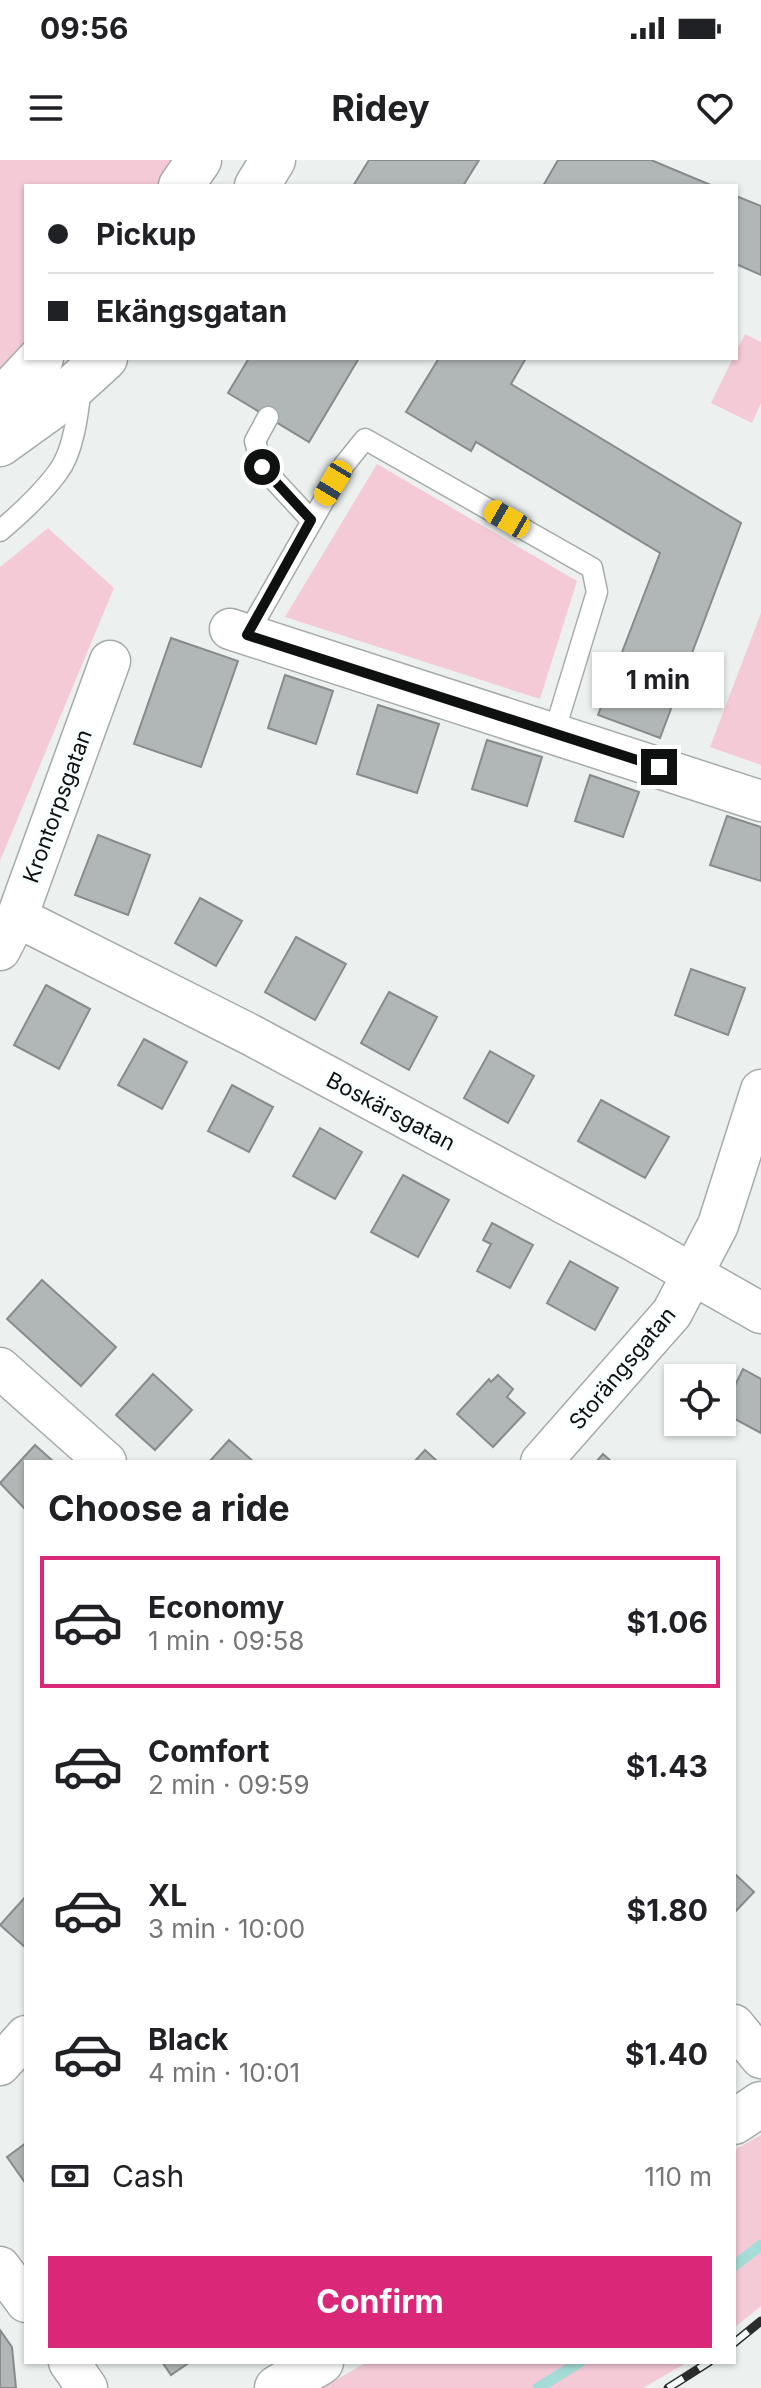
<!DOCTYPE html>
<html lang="en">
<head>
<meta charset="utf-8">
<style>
	:root { --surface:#fff; --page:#f2f2f2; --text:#202124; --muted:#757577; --line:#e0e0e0; --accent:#db2777 }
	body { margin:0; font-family:Inter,sans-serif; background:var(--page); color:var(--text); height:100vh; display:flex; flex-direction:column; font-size:30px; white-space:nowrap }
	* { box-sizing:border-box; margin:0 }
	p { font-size:26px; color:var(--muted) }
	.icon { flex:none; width:44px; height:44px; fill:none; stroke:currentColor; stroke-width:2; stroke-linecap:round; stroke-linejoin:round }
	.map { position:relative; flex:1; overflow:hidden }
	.panel { position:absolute; left:24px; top:1300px; width:712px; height:904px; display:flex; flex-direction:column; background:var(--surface); border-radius:0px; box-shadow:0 2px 6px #0004 }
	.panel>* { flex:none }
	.guide { position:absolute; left:24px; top:24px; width:714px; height:176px; border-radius:0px; box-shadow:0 2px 6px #0004; display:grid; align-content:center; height:176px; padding:0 24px; background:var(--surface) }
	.controls { position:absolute; left:664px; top:1204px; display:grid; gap:16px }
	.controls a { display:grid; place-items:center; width:72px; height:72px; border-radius:0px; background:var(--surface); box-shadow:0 2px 6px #0004; font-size:40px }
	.end { position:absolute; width:36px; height:36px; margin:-18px; border:10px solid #0f1110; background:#fff; box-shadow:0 0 0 4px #fff }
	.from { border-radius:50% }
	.bubble { position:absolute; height:56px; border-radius:0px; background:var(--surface); box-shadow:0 2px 6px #0004; font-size:26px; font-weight:700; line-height:56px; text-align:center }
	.car { position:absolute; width:24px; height:48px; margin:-24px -12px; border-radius:10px; box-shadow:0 0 6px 2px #0007; background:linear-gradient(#f5c518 24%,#345 0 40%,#f5c518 0 76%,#345 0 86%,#f5c518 0) }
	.guide b { display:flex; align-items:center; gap:28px; height:76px; font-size:30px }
	.guide b+b { border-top:2px solid var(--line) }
	.guide i { width:20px; height:20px; background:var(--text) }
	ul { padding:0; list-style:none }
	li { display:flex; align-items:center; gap:24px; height:132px; margin:0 16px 12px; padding:0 8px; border:4px solid transparent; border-radius:0px }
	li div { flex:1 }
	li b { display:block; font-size:30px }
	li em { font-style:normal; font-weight:700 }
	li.current { border-color:var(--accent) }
	li>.icon { width:72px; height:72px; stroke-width:1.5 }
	h2 { padding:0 24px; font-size:36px; line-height:96px }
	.pay { display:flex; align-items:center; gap:20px; height:88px; padding:0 24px; font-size:30px }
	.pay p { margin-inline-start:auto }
	.cta { display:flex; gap:16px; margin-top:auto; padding:16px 24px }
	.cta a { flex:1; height:92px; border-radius:0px; background:var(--accent); color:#fff; font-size:32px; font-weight:700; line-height:92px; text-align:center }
	.status { display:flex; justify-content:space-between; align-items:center; height:56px; padding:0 40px; background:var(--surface); direction:ltr }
	.status svg { height:22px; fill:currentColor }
	header { display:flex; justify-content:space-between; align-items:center; height:104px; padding:0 24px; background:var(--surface); font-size:36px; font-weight:700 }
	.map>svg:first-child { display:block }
</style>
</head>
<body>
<div class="status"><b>09:56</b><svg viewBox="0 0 49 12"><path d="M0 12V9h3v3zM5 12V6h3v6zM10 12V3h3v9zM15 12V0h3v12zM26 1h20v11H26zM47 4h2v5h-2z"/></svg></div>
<header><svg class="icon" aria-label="menu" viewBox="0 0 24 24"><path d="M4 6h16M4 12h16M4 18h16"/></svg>Ridey<svg class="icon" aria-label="heart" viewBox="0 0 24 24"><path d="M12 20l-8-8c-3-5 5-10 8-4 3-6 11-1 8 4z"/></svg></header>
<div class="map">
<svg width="761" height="2228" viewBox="0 0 761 2228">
	<rect width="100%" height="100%" fill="#ecf1f0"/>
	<path fill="#f4cad7" d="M 0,0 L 177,0 L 164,26 L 26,26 L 26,186 L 0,215 Z
		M 745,174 L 761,182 L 761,243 L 752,263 L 711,243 L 733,198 L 736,198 L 736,192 Z
		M 377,304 L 577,421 L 540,539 L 285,457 Z
		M 48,368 L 114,428 L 0,701 L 0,407 Z
		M 761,453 L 761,605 L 710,587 Z
		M 761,1975 L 761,2146 L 734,2168 L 734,1990 Z
		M 367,2202 L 688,2202 L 643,2228 L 322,2228 Z"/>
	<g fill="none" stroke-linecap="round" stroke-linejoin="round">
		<path stroke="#a5dbd6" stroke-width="11" d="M 734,2106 L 761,2085
			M 538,2228 L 580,2202"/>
	</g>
	<path fill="#b1b6b6" stroke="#878b8b" stroke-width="2" d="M 369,0 L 479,0 L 463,26 L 353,26 Z
		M 558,0 L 651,0 L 713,26 L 543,26 Z
		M 736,36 L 761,46 L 761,115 L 736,104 Z
		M 249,198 L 359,198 L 309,282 L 228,233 Z
		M 439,198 L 526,198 L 511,224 L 741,363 L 660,578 L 598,555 L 660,393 L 476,282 L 471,291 L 406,252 Z
		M 171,478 L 238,501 L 201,607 L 134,584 Z
		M 285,515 L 333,531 L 316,584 L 268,568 Z
		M 378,545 L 439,564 L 417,633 L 357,614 Z
		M 487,580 L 542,597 L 527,646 L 472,629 Z
		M 590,615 L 639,632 L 623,677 L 575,661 Z
		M 727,656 L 761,667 L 761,721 L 710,705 Z
		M 98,675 L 150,695 L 128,755 L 75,735 Z
		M 200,738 L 242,761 L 216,806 L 175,783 Z
		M 296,777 L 346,804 L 315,860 L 265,832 Z
		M 691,809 L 745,828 L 728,875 L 675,855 Z
		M 46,825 L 90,849 L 59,909 L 14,885 Z
		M 389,832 L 437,857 L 409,910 L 361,883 Z
		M 144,879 L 187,902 L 162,949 L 118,925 Z
		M 490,891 L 534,916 L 508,963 L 464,938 Z
		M 232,925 L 273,947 L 249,992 L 208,971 Z
		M 601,940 L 669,977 L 645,1018 L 578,981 Z
		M 320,968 L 362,992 L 335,1039 L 293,1016 Z
		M 403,1015 L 449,1040 L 418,1097 L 371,1072 Z
		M 492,1063 L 533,1085 L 510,1128 L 477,1111 L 491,1084 L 483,1080 Z
		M 570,1101 L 618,1128 L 595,1170 L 547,1143 Z
		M 42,1120 L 116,1187 L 81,1226 L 7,1159 Z
		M 743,1209 L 761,1219 L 761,1273 L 722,1252 Z
		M 153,1214 L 192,1250 L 155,1290 L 116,1255 Z
		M 498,1215 L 513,1229 L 507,1237 L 525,1253 L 493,1287 L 457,1254 L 489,1219 L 491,1222 Z
		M 229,1280 L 254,1302 L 209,1302 Z
		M 35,1285 L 54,1302 L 26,1302 L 26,1350 L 0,1323 Z
		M 425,1290 L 438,1302 L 414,1302 Z
		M 603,1294 L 612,1302 L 596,1302 Z
		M 734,1713 L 754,1732 L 734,1753 Z
		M 26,1736 L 26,1788 L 0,1765 Z
		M 26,1983 L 26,2024 L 7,1997 Z
		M 0,2170 L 12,2187 L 16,2228 L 0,2228 Z
		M 162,2202 L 190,2202 L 171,2215 Z"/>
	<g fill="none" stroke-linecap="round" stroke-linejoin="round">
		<defs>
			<path id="service" d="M 268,257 L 255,281 L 262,307 L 311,360
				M 0,371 C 20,354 42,334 58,312 C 74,291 78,252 81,227
				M 247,475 L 344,305 L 365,279 L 592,408 L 597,432 L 554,573"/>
			<path id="minor" d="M 230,469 L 761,641
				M 17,757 L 251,875 L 636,1082 L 761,1153
				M 0,790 L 17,757 L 110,501
				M 0,1208 L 106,1302
				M 541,1302 L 672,1153 L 718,1065 L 761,930
				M 734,1865 L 761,1898
				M 0,1905 L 26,1876
				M 0,2107 L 26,2142
				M 69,2202 L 87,2228"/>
			<path id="tertiary" d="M 734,1962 L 761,1944
				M 277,2228 L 321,2202"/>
			<path id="secondary" d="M 181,26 L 199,0
				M 257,26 L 273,0
				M 0,242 L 41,198
				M 0,284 L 50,248 L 105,198"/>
		</defs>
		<use href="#service" stroke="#a6abaa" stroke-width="23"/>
		<use href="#minor" stroke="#a6abaa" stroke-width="43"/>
		<use href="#tertiary" stroke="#a6abaa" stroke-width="47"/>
		<use href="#secondary" stroke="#a6abaa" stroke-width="47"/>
		<use href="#service" stroke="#fff" stroke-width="20"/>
		<use href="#minor" stroke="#fff" stroke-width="40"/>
		<use href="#tertiary" stroke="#fff" stroke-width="44"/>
		<use href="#secondary" stroke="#fff" stroke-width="44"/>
		<defs>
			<path id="rail" d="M 734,2183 L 761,2161
				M 668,2228 L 709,2202"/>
		</defs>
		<use href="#rail" stroke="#2b2d2c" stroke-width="9"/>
		<use href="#rail" stroke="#f9fefe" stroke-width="6" stroke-dasharray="18" stroke-linecap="butt"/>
	</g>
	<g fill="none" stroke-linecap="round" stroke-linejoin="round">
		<path stroke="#0f1110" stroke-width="10" d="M 262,307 L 311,360 L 247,475 L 659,607"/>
	</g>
	<g text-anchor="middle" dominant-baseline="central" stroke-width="8" stroke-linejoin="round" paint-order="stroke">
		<g font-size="22" fill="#0f1110" stroke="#f9fefe">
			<text transform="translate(57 646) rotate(-70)">Krontorpsgatan</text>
			<text transform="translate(391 951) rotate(28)">Boskärsgatan</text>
			<text transform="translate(622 1208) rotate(-50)">Storängsgatan</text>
		</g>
	</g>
</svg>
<div class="controls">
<a><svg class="icon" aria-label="locate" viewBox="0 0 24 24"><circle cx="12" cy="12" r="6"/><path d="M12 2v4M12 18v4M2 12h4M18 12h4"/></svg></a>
</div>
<i class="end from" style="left:262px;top:307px"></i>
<i class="end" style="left:659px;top:607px"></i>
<div class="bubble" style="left:592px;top:492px;width:132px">1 min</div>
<i class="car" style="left:333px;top:323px;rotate:211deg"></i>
<i class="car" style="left:507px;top:359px;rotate:300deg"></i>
<div class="guide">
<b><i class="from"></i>Pickup</b>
<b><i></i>Ekängsgatan</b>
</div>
<section class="panel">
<h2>Choose a ride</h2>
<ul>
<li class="current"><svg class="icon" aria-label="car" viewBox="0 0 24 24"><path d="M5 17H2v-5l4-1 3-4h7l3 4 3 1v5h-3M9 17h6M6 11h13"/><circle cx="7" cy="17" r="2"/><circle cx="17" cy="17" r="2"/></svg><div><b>Economy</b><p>1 min · 09:58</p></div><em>$1.06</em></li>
<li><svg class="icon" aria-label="car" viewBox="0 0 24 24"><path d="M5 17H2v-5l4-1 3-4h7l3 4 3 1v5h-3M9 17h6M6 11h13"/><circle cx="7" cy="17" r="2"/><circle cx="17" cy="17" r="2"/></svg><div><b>Comfort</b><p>2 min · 09:59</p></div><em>$1.43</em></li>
<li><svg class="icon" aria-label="car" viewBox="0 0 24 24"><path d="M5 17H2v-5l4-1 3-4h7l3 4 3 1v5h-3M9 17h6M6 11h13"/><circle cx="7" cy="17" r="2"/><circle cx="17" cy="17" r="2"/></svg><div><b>XL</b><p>3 min · 10:00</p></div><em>$1.80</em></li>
<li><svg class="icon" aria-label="car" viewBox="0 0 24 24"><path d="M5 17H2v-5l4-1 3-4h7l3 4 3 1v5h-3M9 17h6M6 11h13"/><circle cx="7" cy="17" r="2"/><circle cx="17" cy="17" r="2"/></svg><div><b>Black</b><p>4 min · 10:01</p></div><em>$1.40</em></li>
</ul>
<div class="pay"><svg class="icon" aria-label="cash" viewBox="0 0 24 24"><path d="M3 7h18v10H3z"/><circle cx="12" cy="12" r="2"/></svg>Cash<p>110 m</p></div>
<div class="cta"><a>Confirm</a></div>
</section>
</div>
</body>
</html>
